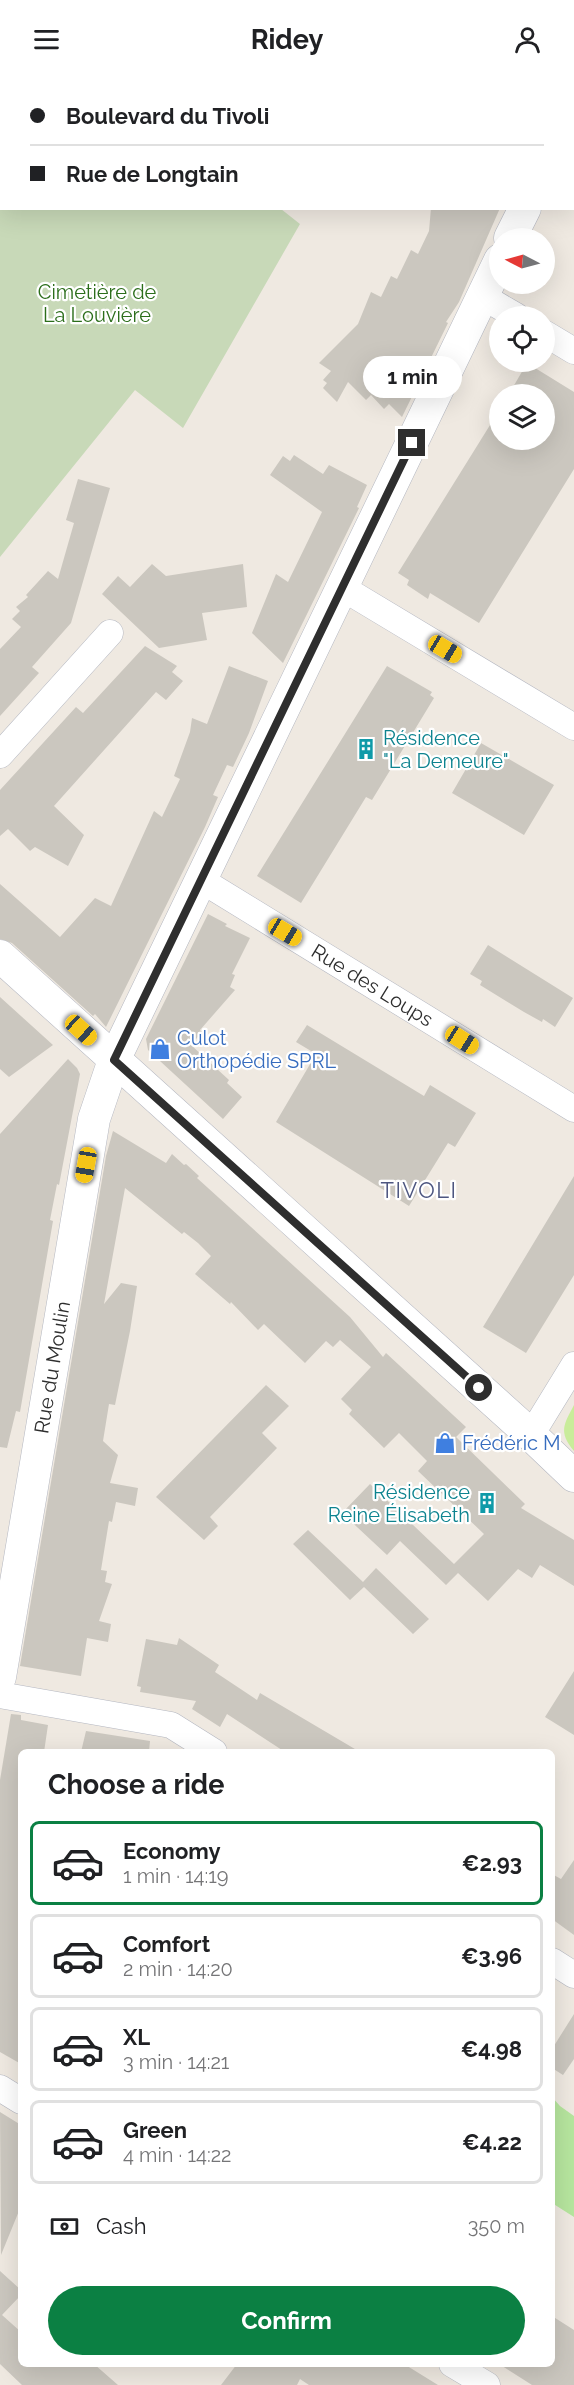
<!DOCTYPE html>
<html lang="en">
<head>
<meta charset="utf-8">
<style>
	:root { --surface:#fff; --page:#f2f2f2; --text:#202124; --muted:#757577; --line:#e0e0e0; --accent:#0b8043 }
	body { margin:0; font-family:Raleway,sans-serif; background:var(--page); color:var(--text); height:100vh; display:flex; flex-direction:column; font-size:22px; white-space:nowrap }
	* { box-sizing:border-box; margin:0 }
	p { font-size:20px; color:var(--muted) }
	.icon { flex:none; width:33px; height:33px; fill:none; stroke:currentColor; stroke-width:2; stroke-linecap:round; stroke-linejoin:round }
	.map { position:relative; flex:1; overflow:hidden }
	.drawer { position:absolute; left:18px; top:1671px; width:537px; height:618px; display:flex; flex-direction:column; background:var(--surface); border-radius:9px; box-shadow:0 6px 24px #0002 }
	.drawer>* { flex:none }
	.hud { position:absolute; left:0px; top:0px; width:574px; height:132px; box-shadow:0 6px 24px #0002; display:grid; align-content:center; height:132px; padding:0 30px; background:var(--surface) }
	.needle { width:39px; rotate:276deg }
	.tools { position:absolute; left:489px; top:150px; display:grid; gap:12px }
	.tools a { display:grid; place-items:center; width:66px; height:66px; border-radius:50%; background:var(--surface); box-shadow:0 6px 24px #0002; font-size:30px }
	.end { position:absolute; width:27px; height:27px; margin:-14px; border:8px solid #2e2e2e; background:#fff; box-shadow:0 0 0 3px #fff }
	.from { border-radius:50% }
	.bubble { position:absolute; height:42px; border-radius:21px; background:var(--surface); box-shadow:0 6px 24px #0002; font-size:20px; font-weight:700; line-height:42px; text-align:center }
	.car { position:absolute; width:18px; height:36px; margin:-18px -9px; border-radius:8px; box-shadow:0 0 4px 2px #0007; background:linear-gradient(#f5c518 24%,#345 0 40%,#f5c518 0 76%,#345 0 86%,#f5c518 0) }
	.hud b { display:flex; align-items:center; gap:21px; height:57px; font-size:22px }
	.hud b+b { border-top:2px solid var(--line) }
	.hud i { width:15px; height:15px; background:var(--text) }
	ul { padding:0; list-style:none }
	li { display:flex; align-items:center; gap:18px; height:84px; margin:0 12px 9px; padding:0 18px; border:3px solid var(--line); border-radius:9px }
	li div { flex:1 }
	li b { display:block; font-size:22px }
	li em { font-style:normal; font-weight:700 }
	li.selected { border-color:var(--accent) }
	li>.icon { width:54px; height:54px; stroke-width:1.5 }
	h2 { padding:0 30px; font-size:27px; line-height:72px }
	.pay { display:flex; align-items:center; gap:15px; height:66px; padding:0 30px; font-size:22px }
	.pay p { margin-inline-start:auto }
	.action { display:flex; gap:12px; margin-top:auto; padding:12px 30px }
	.action a { flex:1; height:69px; border-radius:36px; background:var(--accent); color:#fff; font-size:24px; font-weight:700; line-height:69px; text-align:center }
	header { display:flex; justify-content:space-between; align-items:center; height:78px; padding:0 30px; background:var(--surface); font-size:27px; font-weight:700 }
	.map>svg:first-child { display:block }
</style>
</head>
<body>
<header><svg class="icon" aria-label="menu" viewBox="0 0 24 24"><path d="M4 6h16M4 12h16M4 18h16"/></svg>Ridey<svg class="icon" aria-label="person" viewBox="0 0 24 24"><circle cx="12" cy="8" r="4"/><path d="M4 21q1-7 8-7t8 7"/></svg></header>
<div class="map">
<svg width="574" height="2307" viewBox="0 0 574 2307">
	<rect width="100%" height="100%" fill="#efe9e1"/>
	<path fill="#b6e59e" d="M 173,0 L 382,0 L 175,2 Z
		M 552,2019 L 560,2028 L 574,2038 L 574,2139 L 552,2125 Z"/>
	<path fill="#c8d9b8" d="M 0,0 L 124,1 L 2,2 L 2,130 L 281,131 L 300,146 L 183,350 L 135,312 L 0,479 Z"/>
	<path fill="#c9ec9a" d="M 574,1327 L 574,1373 C 558,1354 564,1346 574,1327 Z"/>
	<path fill="#cbc7bf" d="M 431,130 L 500,130 L 459,224 L 446,244 L 448,245 L 402,339 L 389,326 L 384,331 L 371,317 L 366,322 L 348,304 L 337,324 L 323,310 L 327,305 L 323,302 L 331,293 L 319,285 L 358,246 L 371,214 L 381,219 L 391,198 L 397,201 L 411,172 L 418,176 L 429,153 Z
		M 527,285 L 574,314 L 574,391 L 479,545 L 430,515 L 428,521 L 407,507 L 409,502 L 398,495 L 500,331 L 500,362 L 544,362 L 544,316 L 509,316 Z
		M 294,377 L 323,396 L 329,387 L 367,407 L 357,429 L 359,430 L 283,585 L 252,555 L 276,496 L 288,504 L 322,434 L 270,397 L 283,378 L 290,383 Z
		M 78,401 L 110,410 L 71,545 L 32,589 L 39,595 L 0,638 L 0,571 L 21,549 L 12,541 L 20,533 L 16,529 L 28,519 L 26,517 L 48,493 L 58,501 L 74,445 L 66,442 Z
		M 152,486 L 166,498 L 243,486 L 247,529 L 202,535 L 207,562 L 159,570 L 102,516 L 118,498 L 130,509 Z
		M 145,568 L 177,588 L 172,594 L 183,603 L 166,622 L 156,614 L 54,728 L 84,757 L 68,788 L 35,769 L 30,773 L 8,751 L 0,758 L 0,712 L 76,629 L 83,635 Z
		M 229,588 L 268,603 L 249,655 L 233,689 L 227,687 L 213,717 L 218,719 L 205,749 L 106,949 L 95,936 L 93,938 L 12,865 L 0,861 L 0,806 L 60,859 L 95,820 L 111,828 L 154,733 L 162,739 L 180,701 L 174,698 L 190,654 L 192,640 L 207,646 Z
		M 387,588 L 432,614 L 430,617 L 434,620 L 372,722 L 366,719 L 301,825 L 257,798 Z
		M 481,665 L 554,707 L 524,757 L 452,715 Z
		M 208,836 L 227,846 L 225,848 L 250,860 L 232,896 L 235,897 L 230,909 L 235,912 L 200,952 L 202,954 L 191,967 L 229,1002 L 227,1005 L 242,1019 L 223,1041 L 148,972 L 146,961 Z
		M 488,867 L 573,920 L 555,949 L 543,941 L 542,944 L 524,934 L 480,907 L 482,903 L 470,896 Z
		M 0,919 L 53,967 L 9,999 L 0,991 Z
		M 307,947 L 424,1018 L 430,1007 L 476,1035 L 455,1069 L 448,1065 L 409,1128 L 276,1044 L 316,976 L 296,964 Z
		M 68,981 L 77,990 L 80,996 L 59,1107 L 57,1106 L 50,1142 L 53,1143 L 20,1334 L 16,1333 L 7,1370 L 0,1369 L 0,1056 Z
		M 113,1053 L 166,1085 L 172,1076 L 184,1087 L 186,1086 L 199,1098 L 197,1100 L 350,1239 L 383,1279 L 386,1275 L 466,1349 L 456,1359 L 525,1426 L 521,1430 L 574,1462 L 574,1508 L 540,1487 L 532,1500 L 518,1491 L 488,1523 L 458,1495 L 446,1507 L 400,1463 L 387,1477 L 342,1435 L 370,1406 L 454,1486 L 484,1456 L 418,1393 L 427,1383 L 399,1355 L 384,1370 L 349,1336 L 352,1332 L 341,1321 L 371,1289 L 340,1262 L 333,1269 L 326,1263 L 305,1285 L 264,1246 L 258,1252 L 231,1224 L 230,1226 L 195,1196 L 211,1178 L 198,1165 L 184,1154 L 182,1156 L 125,1110 L 104,1226 L 121,1205 L 137,1208 L 130,1253 L 115,1327 L 109,1326 L 103,1363 L 118,1377 L 110,1405 L 138,1410 L 135,1428 L 116,1424 L 112,1444 L 109,1443 L 101,1492 L 107,1493 L 105,1504 L 112,1506 L 99,1543 L 111,1546 L 108,1564 L 87,1560 L 81,1598 L 20,1588 L 106,1078 Z
		M 574,1098 L 574,1197 L 526,1275 L 483,1249 Z
		M 266,1307 L 289,1328 L 262,1355 L 277,1370 L 210,1439 L 218,1448 L 204,1462 L 156,1419 Z
		M 308,1452 L 363,1504 L 376,1490 L 429,1541 L 413,1556 L 364,1509 L 350,1522 L 293,1466 Z
		M 179,1560 L 219,1587 L 215,1594 L 257,1622 L 260,1615 L 360,1674 L 285,1674 L 227,1636 L 220,1649 L 192,1631 L 196,1623 L 140,1614 L 141,1609 L 137,1608 L 146,1561 L 177,1567 Z
		M 574,1593 L 574,1657 L 545,1639 Z
		M 11,1636 L 21,1637 L 21,1642 L 48,1647 L 44,1674 L 21,1674 L 21,1986 L 0,1974 L 0,1702 Z
		M 86,1653 L 150,1663 L 149,1674 L 81,1674 Z
		M 574,1782 L 574,1857 L 552,1841 L 552,1796 L 561,1801 Z
		M 574,1936 L 574,1981 L 563,1997 L 552,1990 L 552,1971 Z
		M 0,2034 L 21,2047 L 21,2128 L 1,2177 Z
		M 0,2193 L 21,2212 L 21,2217 L 2,2237 L 21,2254 L 21,2286 L 94,2286 L 118,2307 L 22,2307 L 0,2286 Z
		M 552,2238 L 574,2252 L 574,2307 L 532,2307 L 499,2286 L 552,2286 Z
		M 237,2286 L 404,2286 L 438,2307 L 309,2307 L 300,2301 L 297,2307 L 221,2307 Z"/>
	<g fill="none" stroke-linecap="round" stroke-linejoin="round">
		<defs>
			<g id="minor">
				<path d="M 482,218 L 516,238"/>
				<path d="M 544,255 L 574,273"/>
				<path d="M 341,509 L 574,649"/>
				<path d="M 0,677 L 110,555"/>
				<path id="s1" d="M 201,802 L 574,1031"/>
				<path d="M 531,1357 L 574,1287"/>
				<path d="M 0,1617 L 171,1647 L 214,1674"/>
				<path d="M 552,1883 L 574,1897"/>
				<path d="M 0,2010 L 21,2023"/>
				<path d="M 452,2286 L 487,2307"/>
			</g>
			<g id="tertiary">
				<path d="M 573,31 L 574,29"/>
				<path d="M 510,160 L 525,130"/>
				<path d="M 0,878 L 531,1357 L 574,1398"/>
				<path id="s2" d="M 0,1599 L 94,1041 L 114,982 L 500,182"/>
			</g>
		</defs>
		<use href="#minor" stroke="#b4b7c1" stroke-width="27"/>
		<use href="#tertiary" stroke="#b4b7c1" stroke-width="33"/>
		<use href="#minor" stroke="#fff" stroke-width="26"/>
		<use href="#tertiary" stroke="#fff" stroke-width="32"/>
	</g>
	<g fill="none" stroke-linecap="round" stroke-linejoin="round">
		<path stroke="#2e2e2e" stroke-width="8" d="M 412,365 L 114,982 L 479,1310"/>
	</g>
	<defs>
		<symbol id="building-bare" viewBox="-9 -9 18 18"><path d="M-4-6H4V6H1V3H-1V6H-4ZM-2.5-4.3h1.7v1.8h-1.7ZM.8-4.3h1.7v1.8H.8ZM-2.5-1h1.7V.8h-1.7ZM.8-1h1.7V.8H.8Z" fill="#0f9aa8" stroke="#fff" stroke-width="2.5" paint-order="stroke"/></symbol>
		<symbol id="shop-bare" viewBox="-9 -9 18 18"><path d="M-5-2.5h2.3a2.7 3.5 0 0 1 5.4 0H5L5.5 6h-11ZM-1.5-2.5h3a1.5 2.3 0 0 0-3 0Z" fill="#3f7fe0" stroke="#fff" stroke-width="2.5" paint-order="stroke"/></symbol>
	</defs>
	<g fill-rule="evenodd">
		<use href="#building-bare" x="351" y="656" width="30" height="30"/>
		<use href="#shop-bare" x="145" y="956" width="30" height="30"/>
		<use href="#shop-bare" x="430" y="1350" width="30" height="30"/>
		<use href="#building-bare" x="472" y="1410" width="30" height="30"/>
	</g>
	<g text-anchor="middle" dominant-baseline="central" stroke-width="4.5" stroke-linejoin="round" paint-order="stroke">
		<g font-size="20" fill="#2c6e1b" stroke="#fff">
			<text x="97" y="214">Cimetière de<tspan x="97" dy="23">La Louvière</tspan></text>
		</g>
		<g font-size="20" fill="#0d838f" stroke="#fff" text-anchor="start">
			<text x="383" y="660">Résidence<tspan x="383" dy="23">"La Demeure"</tspan></text>
			<text x="470" y="1414" text-anchor="end">Résidence<tspan x="470" dy="23">Reine Élisabeth</tspan></text>
		</g>
		<g font-size="20" fill="#2e2e2e" stroke="#fff">
			<text stroke="none"><textPath href="#s1" startOffset="201">Rue des Loups</textPath></text>
			<text stroke="none"><textPath href="#s2" startOffset="314">Rue du Moulin</textPath></text>
		</g>
		<g font-size="20" fill="#366cbe" stroke="#fff" text-anchor="start">
			<text x="177" y="960">Culot<tspan x="177" dy="23">Orthopédie SPRL</tspan></text>
			<text x="462" y="1365">Frédéric M</text>
		</g>
		<g font-size="22" letter-spacing="1.5" fill="#4d5680" stroke="#fff">
			<text x="419" y="1112">TIVOLI</text>
		</g>
	</g>
</svg>
<div class="tools">
<a><svg class="needle" viewBox="-14 -14 28 28"><path d="M0-13l5 13h-10z" fill="#e53935"/><path d="M0 13l5-13h-10z" fill="#757577"/></svg></a>
<a><svg class="icon" aria-label="locate" viewBox="0 0 24 24"><circle cx="12" cy="12" r="6"/><path d="M12 2v4M12 18v4M2 12h4M18 12h4"/></svg></a>
<a><svg class="icon" aria-label="layers" viewBox="0 0 24 24"><path d="M12 4l9 5-9 5-9-5zM3 14l9 5 9-5"/></svg></a>
</div>
<i class="end from" style="left:479px;top:1310px"></i>
<i class="end" style="left:412px;top:365px"></i>
<div class="bubble" style="left:363px;top:278px;width:99px">1 min</div>
<i class="car" style="left:445px;top:571px;rotate:121deg"></i>
<i class="car" style="left:285px;top:854px;rotate:121deg"></i>
<i class="car" style="left:81px;top:952px;rotate:132deg"></i>
<i class="car" style="left:462px;top:962px;rotate:122deg"></i>
<i class="car" style="left:86px;top:1087px;rotate:190deg"></i>
<div class="hud">
<b><i class="from"></i>Boulevard du Tivoli</b>
<b><i></i>Rue de Longtain</b>
</div>
<section class="drawer">
<h2>Choose a ride</h2>
<ul>
<li class="selected"><svg class="icon" aria-label="car" viewBox="0 0 24 24"><path d="M5 17H2v-5l4-1 3-4h7l3 4 3 1v5h-3M9 17h6M6 11h13"/><circle cx="7" cy="17" r="2"/><circle cx="17" cy="17" r="2"/></svg><div><b>Economy</b><p>1 min · 14:19</p></div><em>€2.93</em></li>
<li><svg class="icon" aria-label="car" viewBox="0 0 24 24"><path d="M5 17H2v-5l4-1 3-4h7l3 4 3 1v5h-3M9 17h6M6 11h13"/><circle cx="7" cy="17" r="2"/><circle cx="17" cy="17" r="2"/></svg><div><b>Comfort</b><p>2 min · 14:20</p></div><em>€3.96</em></li>
<li><svg class="icon" aria-label="car" viewBox="0 0 24 24"><path d="M5 17H2v-5l4-1 3-4h7l3 4 3 1v5h-3M9 17h6M6 11h13"/><circle cx="7" cy="17" r="2"/><circle cx="17" cy="17" r="2"/></svg><div><b>XL</b><p>3 min · 14:21</p></div><em>€4.98</em></li>
<li><svg class="icon" aria-label="car" viewBox="0 0 24 24"><path d="M5 17H2v-5l4-1 3-4h7l3 4 3 1v5h-3M9 17h6M6 11h13"/><circle cx="7" cy="17" r="2"/><circle cx="17" cy="17" r="2"/></svg><div><b>Green</b><p>4 min · 14:22</p></div><em>€4.22</em></li>
</ul>
<div class="pay"><svg class="icon" aria-label="cash" viewBox="0 0 24 24"><path d="M3 7h18v10H3z"/><circle cx="12" cy="12" r="2"/></svg>Cash<p>350 m</p></div>
<div class="action"><a>Confirm</a></div>
</section>
</div>
</body>
</html>
